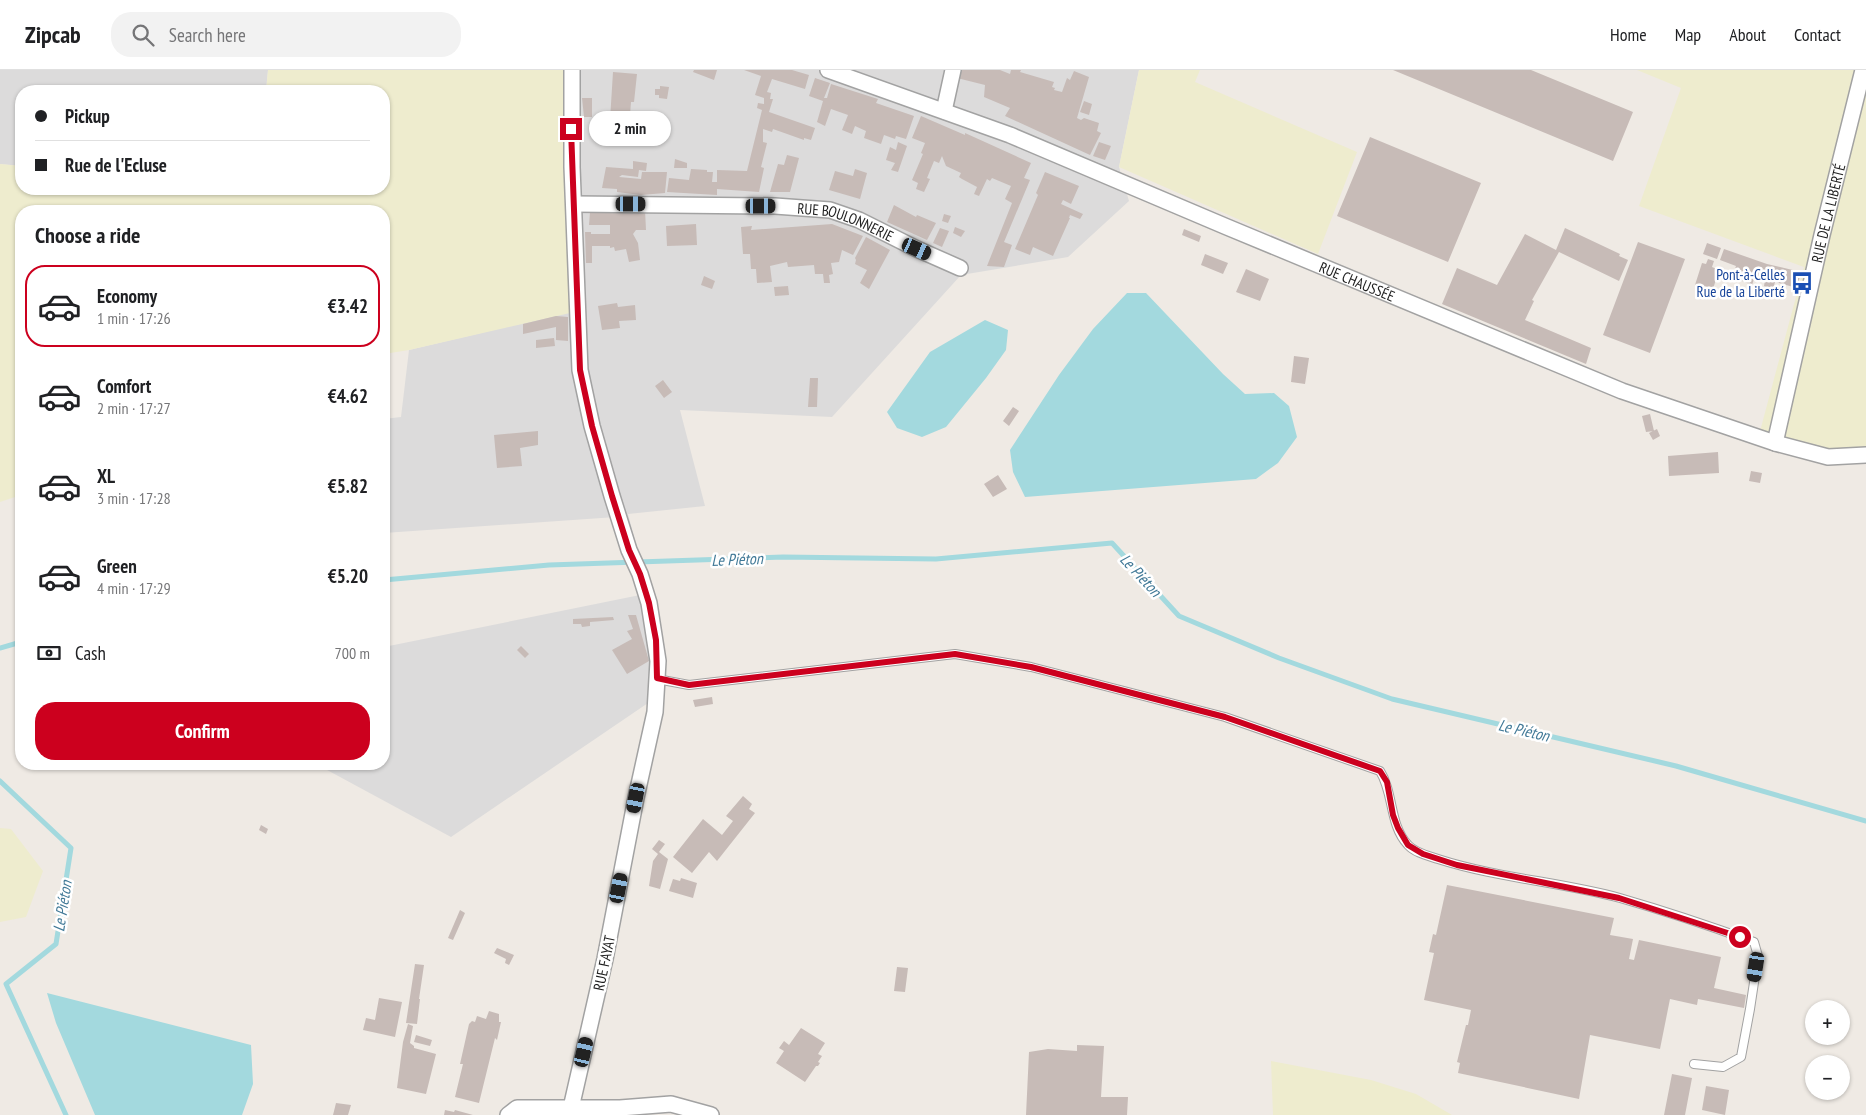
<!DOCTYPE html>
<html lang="en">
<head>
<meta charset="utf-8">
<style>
	:root { --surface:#fff; --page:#f2f2f2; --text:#202124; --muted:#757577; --line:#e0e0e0; --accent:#cc001e }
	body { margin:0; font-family:"PT Sans Narrow",sans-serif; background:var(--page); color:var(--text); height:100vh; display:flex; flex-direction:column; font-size:19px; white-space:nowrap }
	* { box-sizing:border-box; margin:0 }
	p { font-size:16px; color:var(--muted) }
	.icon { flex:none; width:28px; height:28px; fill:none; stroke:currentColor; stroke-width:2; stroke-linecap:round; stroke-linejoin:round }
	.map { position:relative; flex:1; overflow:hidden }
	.panel { position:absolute; left:15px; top:135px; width:375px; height:565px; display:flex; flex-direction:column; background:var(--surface); border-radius:20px; box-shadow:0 1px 4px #0004 }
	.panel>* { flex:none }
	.guide { position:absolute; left:15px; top:15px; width:375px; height:110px; border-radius:20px; box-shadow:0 1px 4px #0004; display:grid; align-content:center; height:110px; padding:0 20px; background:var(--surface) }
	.tools { position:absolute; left:1805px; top:930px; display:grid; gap:10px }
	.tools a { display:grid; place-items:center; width:45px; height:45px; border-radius:50%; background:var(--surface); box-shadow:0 1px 4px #0004; font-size:25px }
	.end { position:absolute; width:22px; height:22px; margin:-11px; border:6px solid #cc001e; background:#fff; box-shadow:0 0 0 2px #fff }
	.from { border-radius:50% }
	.bubble { position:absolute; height:35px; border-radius:18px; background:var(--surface); box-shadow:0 1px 4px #0004; font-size:16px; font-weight:700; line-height:35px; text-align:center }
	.car { position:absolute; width:15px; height:30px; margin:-15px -8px; border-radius:6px; box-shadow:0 0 4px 1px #0007; background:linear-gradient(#222 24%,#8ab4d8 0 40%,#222 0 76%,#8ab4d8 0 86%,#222 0) }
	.guide b { display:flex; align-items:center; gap:18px; height:48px; font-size:19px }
	.guide b+b { border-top:1px solid var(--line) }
	.guide i { width:12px; height:12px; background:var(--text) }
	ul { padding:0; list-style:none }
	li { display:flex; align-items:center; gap:15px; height:82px; margin:0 10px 8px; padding:0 10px; border:2px solid transparent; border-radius:20px }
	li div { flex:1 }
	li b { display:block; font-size:19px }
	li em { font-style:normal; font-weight:700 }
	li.on { border-color:var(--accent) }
	li>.icon { width:45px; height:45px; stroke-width:1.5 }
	h2 { padding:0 20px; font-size:22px; line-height:60px }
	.pay { display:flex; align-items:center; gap:12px; height:55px; padding:0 20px; font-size:19px }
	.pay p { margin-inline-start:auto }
	.action { display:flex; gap:10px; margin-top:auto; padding:10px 20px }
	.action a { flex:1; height:58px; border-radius:20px; background:var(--accent); color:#fff; font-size:20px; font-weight:700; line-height:58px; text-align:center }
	header { display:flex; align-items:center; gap:30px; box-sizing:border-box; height:70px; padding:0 25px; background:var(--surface); border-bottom:1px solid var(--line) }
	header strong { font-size:24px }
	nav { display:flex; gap:28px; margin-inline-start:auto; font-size:18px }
	.search { width:350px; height:45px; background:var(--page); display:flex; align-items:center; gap:12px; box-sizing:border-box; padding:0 18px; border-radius:20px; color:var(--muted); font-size:19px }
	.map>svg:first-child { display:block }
</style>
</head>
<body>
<header>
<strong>Zipcab</strong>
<div class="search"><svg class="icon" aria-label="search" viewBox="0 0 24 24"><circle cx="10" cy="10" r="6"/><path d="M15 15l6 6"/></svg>Search here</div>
<nav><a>Home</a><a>Map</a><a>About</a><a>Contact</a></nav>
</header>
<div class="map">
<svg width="1866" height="1045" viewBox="0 0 1866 1045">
	<rect width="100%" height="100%" fill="#efeae4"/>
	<path fill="#dcdbdb" d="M 0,0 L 268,0 L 266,21 L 21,21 L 21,96 L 0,94 Z
		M 563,0 L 1139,0 L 1119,97 L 1129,131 L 1068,187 L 961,205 L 832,347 L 680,340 L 705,436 L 628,444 L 661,570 L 648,633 L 451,767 L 316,694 L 384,694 L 384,577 L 640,525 L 616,447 L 384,463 L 384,349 L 401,347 L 409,280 L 569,242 Z"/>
	<path fill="#eeecce" d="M 268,0 L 563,0 L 570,243 L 409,280 L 384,284 L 384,141 L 21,141 L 21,425 L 0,432 L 0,94 L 21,96 L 21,119 L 384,119 L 384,21 L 266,21 Z
		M 1139,0 L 1200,0 L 1195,12 L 1357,82 L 1318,184 L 1119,97 Z
		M 1637,0 L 1866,0 L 1866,377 L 1843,382 L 1759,365 L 1804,197 L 1639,136 L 1681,18 Z
		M 0,758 L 11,759 L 43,801 L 26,847 L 0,852 Z
		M 1271,991 L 1371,1010 L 1416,1024 L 1452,1045 L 1273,1045 Z"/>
	<path fill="#a3d9de" d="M 1127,223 L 1146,223 L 1223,304 L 1245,324 L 1274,323 L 1289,336 L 1297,367 L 1278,393 L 1256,409 L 1025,427 L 1013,402 L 1010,380 L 1059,305 L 1093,259 Z
		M 985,250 L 1008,260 L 1006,280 L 986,308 L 946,357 L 922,367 L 897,358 L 887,342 L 930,282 Z
		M 47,923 L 251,975 L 253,1014 L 242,1045 L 95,1045 L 56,953 Z"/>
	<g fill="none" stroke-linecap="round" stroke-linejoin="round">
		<path stroke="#a3d9de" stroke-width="5" d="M 384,510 L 549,495 L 783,487 L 936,489 L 1112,473 L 1179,546 L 1279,588 L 1392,629 L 1676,696 L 1866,751
			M 0,578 L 21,572
			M 0,711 L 71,778 L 56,874 L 6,914 L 66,1045"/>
	</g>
	<path fill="#c7bbb7" d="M 694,0 L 717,0 L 714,10 L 693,2 Z
		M 744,0 L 792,0 L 809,5 L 805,19 L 772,9 L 767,22 L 771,23 L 770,29 L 773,29 L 769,42 L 815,58 L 811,70 L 804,68 L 804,70 L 773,59 L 772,62 L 763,59 L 763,72 L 767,73 L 761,97 L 764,98 L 759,122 L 717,119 L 717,125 L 667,122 L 669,108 L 689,110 L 691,99 L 707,100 L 707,102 L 713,102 L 712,112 L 717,112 L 717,100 L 747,101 L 762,40 L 757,38 L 758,33 L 764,34 L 764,28 L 755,25 L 761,6 Z
		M 958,0 L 1000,0 L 1010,4 L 1011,0 L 1021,0 L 1020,2 L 1054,12 L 1052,17 L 1055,18 L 1054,20 L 1062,22 L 1067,8 L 1070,10 L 1074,1 L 1089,7 L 1077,48 L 1081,50 L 1084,48 L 1099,53 L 1097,61 L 1101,63 L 1090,85 L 1005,46 L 1010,38 L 984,27 L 985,15 L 957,8 Z
		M 1393,0 L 1531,0 L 1633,42 L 1613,91 Z
		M 613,2 L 637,4 L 634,32 L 631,32 L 630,45 L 634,45 L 634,51 L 610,50 Z
		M 815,8 L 830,13 L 824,28 L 827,28 L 831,14 L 878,29 L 876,33 L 914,46 L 906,69 L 896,66 L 895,69 L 884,65 L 881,74 L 864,68 L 866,61 L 855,56 L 852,64 L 842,60 L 848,45 L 831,39 L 825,56 L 817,52 L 823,31 L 809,26 Z
		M 234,16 L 239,17 L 239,21 L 233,21 Z
		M 660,16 L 669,17 L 667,29 L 659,28 L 659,25 L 655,25 L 655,19 L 660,19 Z
		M 582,28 L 592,28 L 592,47 L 584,47 Z
		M 1084,31 L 1092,34 L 1089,45 L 1080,42 Z
		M 921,46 L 965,65 L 965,63 L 1031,93 L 1024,108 L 1030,110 L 1004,172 L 1012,175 L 1004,197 L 987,196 L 1012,133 L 1005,129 L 1011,116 L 992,108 L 990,111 L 987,109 L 979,126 L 974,124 L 977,117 L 962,109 L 959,107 L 961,103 L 946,96 L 942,86 L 939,93 L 934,91 L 927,108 L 930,109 L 924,122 L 916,119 L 918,113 L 912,110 L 923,84 L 921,83 L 925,73 L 912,68 Z
		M 1370,67 L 1481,113 L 1448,192 L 1337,146 Z
		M 898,72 L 907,76 L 898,102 L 891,100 L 895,93 L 886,90 L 890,77 L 896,80 Z
		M 1099,72 L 1111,76 L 1105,90 L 1093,86 Z
		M 787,85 L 799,88 L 790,122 L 770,122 L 778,94 L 784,95 Z
		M 675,89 L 687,93 L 687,98 L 674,98 Z
		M 633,91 L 647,93 L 646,101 L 639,100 L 638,107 L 622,105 L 619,107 L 641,109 L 642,102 L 667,102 L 665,123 L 641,125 L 617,122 L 617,119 L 602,118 L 606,97 L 633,99 Z
		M 855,99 L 867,103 L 860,129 L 829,120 L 835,101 L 853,106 Z
		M 1045,102 L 1079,116 L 1071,134 L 1063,130 L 1061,134 L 1083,144 L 1080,149 L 1070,145 L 1069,148 L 1070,148 L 1053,186 L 1033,177 L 1030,185 L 1015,179 L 1038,125 L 1036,123 Z
		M 894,135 L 916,147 L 917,145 L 936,153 L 927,170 L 887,152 Z
		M 645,140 L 646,160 L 636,160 L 633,164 L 638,173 L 640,190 L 629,192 L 626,179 L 615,181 L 614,177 L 610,178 L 610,176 L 592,176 L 592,193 L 586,193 L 585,162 L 591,162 L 591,164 L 610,164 L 610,155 L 589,155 L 590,142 Z
		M 944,144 L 951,146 L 948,153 L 942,151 Z
		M 696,154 L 697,175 L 667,176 L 666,156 Z
		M 832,154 L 863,166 L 853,185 L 842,180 L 839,192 L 831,193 L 833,204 L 829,205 L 830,213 L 824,213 L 823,204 L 815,204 L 814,195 L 788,197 L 787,192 L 770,196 L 772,212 L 757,213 L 756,199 L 751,199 L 750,184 L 743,184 L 741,157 L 752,156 L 751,160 Z
		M 955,157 L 965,161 L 961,167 L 953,163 Z
		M 940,158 L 949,161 L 942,177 L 933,173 Z
		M 1565,158 L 1620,184 L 1619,186 L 1628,190 L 1619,211 L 1559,182 L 1532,230 L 1534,231 L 1525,250 L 1591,278 L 1586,294 L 1442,234 L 1457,198 L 1497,215 L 1525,164 L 1556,180 Z
		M 1184,159 L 1201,166 L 1199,172 L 1182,165 Z
		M 866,167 L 890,180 L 869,219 L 860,213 L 867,200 L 855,194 L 856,190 L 855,188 Z
		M 1638,172 L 1685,189 L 1650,283 L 1603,265 Z
		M 1707,173 L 1721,178 L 1717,189 L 1703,184 Z
		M 1724,179 L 1767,194 L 1801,202 L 1797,218 L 1775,212 L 1773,219 L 1764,216 L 1765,210 L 1755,206 L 1752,215 L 1732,207 L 1736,196 L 1720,190 Z
		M 1205,184 L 1228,193 L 1223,204 L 1201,195 Z
		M 1708,189 L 1714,191 L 1712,197 L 1719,200 L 1712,222 L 1695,215 L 1702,193 L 1706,194 Z
		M 1246,199 L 1269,209 L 1260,231 L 1236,222 Z
		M 704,206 L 715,211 L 712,219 L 701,215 Z
		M 788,216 L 789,225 L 775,226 L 774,217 Z
		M 617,233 L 618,237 L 635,235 L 636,250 L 619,251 L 620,258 L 602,260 L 598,236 Z
		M 556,246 L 568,247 L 568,271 L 556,270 L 556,257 L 523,264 L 523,254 Z
		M 554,268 L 555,276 L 536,278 L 536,270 Z
		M 1294,286 L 1309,288 L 1305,314 L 1291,312 Z
		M 810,308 L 818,308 L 817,337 L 808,337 Z
		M 663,310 L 672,322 L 664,328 L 655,316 Z
		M 1013,337 L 1019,341 L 1009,356 L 1003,351 Z
		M 1650,344 L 1654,361 L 1646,362 L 1642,346 Z
		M 1657,359 L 1660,366 L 1653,370 L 1649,363 Z
		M 538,361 L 538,375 L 520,378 L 522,396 L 497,398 L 494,365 Z
		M 1718,382 L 1719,403 L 1669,406 L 1668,386 Z
		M 1751,401 L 1762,403 L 1760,413 L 1749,411 Z
		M 998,405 L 1007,419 L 993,427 L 984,414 Z
		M 628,545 L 636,545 L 649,591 L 627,604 L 612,580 L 632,569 L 627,561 L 633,559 Z
		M 613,547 L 614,550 L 590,552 L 590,556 L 582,557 L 581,554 L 573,554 L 573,549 Z
		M 521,576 L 529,584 L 525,588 L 517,580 Z
		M 712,627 L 713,634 L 695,637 L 693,630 Z
		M 743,726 L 752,734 L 749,739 L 755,743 L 717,791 L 709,782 L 692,803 L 673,787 L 703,749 L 722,765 L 733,751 L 726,746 Z
		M 261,755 L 268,759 L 266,764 L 259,760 Z
		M 659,770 L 665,774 L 659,782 L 668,789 L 660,819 L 649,816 L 653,791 L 658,784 L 652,779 Z
		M 681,808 L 697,813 L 693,828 L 669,821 L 673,809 L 680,811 Z
		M 1447,815 L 1614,848 L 1610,865 L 1633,869 L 1629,889 L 1634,890 L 1639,870 L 1721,887 L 1714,918 L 1746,925 L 1744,938 L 1698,929 L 1697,935 L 1670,929 L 1660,979 L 1590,965 L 1579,1029 L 1458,1003 L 1460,993 L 1457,992 L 1466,955 L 1468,955 L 1471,940 L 1424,930 L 1434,883 L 1429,882 L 1433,864 L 1436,865 Z
		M 460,840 L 465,843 L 453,870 L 448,868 Z
		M 497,878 L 514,885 L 509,895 L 505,893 L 506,889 L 494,883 Z
		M 415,894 L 424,895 L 419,929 L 420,929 L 417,954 L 406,953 Z
		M 897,897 L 908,898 L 905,922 L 894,921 Z
		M 379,928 L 402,932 L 395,967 L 363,960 L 366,948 L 375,950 Z
		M 489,941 L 499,944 L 499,952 L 501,952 L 497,970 L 495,968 L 479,1033 L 455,1027 L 463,994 L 460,994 L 469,954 L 472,951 L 475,952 L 477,946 L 486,949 Z
		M 408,954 L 413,956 L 410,973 L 414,976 L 414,978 L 436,984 L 426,1024 L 397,1018 L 403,972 Z
		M 801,958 L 825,973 L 818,984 L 822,986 L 818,992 L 820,993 L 818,996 L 816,996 L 805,1012 L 776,993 L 784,981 L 779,978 L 784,971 L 789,975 Z
		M 416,965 L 432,970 L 430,976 L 414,972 Z
		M 1077,975 L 1104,976 L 1101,1027 L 1128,1027 L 1127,1045 L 1026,1045 L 1029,982 L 1048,979 L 1077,981 Z
		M 1672,1004 L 1692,1008 L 1685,1045 L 1664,1045 Z
		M 1706,1016 L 1729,1020 L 1725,1045 L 1702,1040 Z
		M 336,1033 L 351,1035 L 348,1045 L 333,1045 Z
		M 445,1040 L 454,1042 L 455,1040 L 473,1045 L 444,1045 Z"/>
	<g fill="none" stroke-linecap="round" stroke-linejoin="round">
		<defs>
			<path id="service" d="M 657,609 L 689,615 L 955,584 L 1031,597 L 1225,647 L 1380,701 C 1394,723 1389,755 1408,775 C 1415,783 1429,786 1438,789 C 1497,808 1561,812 1620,828 C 1665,841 1710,856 1754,872 L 1758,886 L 1750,939 L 1741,987 L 1723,997 L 1694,994"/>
			<g id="minor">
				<path d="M 572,0 L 572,97 L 580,300 L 592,356 L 612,426 L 629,480 L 640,504 L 649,533 L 658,591 L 655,642 L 636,728 L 605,889 L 571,1038 L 620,1038 L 671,1034 L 711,1045"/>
				<path id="s1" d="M 828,0 L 1010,65 L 1227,157 L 1622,321 L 1775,373 L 1828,387 L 1866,385"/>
				<path d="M 944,41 L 953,0"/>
				<path id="s2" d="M 574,134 L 775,136 L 830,140 L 859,150 L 917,179 L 960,198"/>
				<path id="s3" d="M 1775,373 L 1822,165 L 1863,0"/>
				<path d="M 508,1045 L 517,1038 L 571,1038 L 570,1045"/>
			</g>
		</defs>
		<use href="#service" stroke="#a2a2a2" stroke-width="10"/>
		<use href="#minor" stroke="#a2a2a2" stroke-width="18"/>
		<use href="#service" stroke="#fff" stroke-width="8"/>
		<use href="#minor" stroke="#fff" stroke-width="15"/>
	</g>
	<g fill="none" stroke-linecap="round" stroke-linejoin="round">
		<path stroke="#cc001e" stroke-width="6" d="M 571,59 L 580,300 L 592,356 L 612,426 L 629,480 L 640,504 L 649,533 L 656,570 L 657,608 L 689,615 L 955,584 L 1031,597 L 1225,647 L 1380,701 L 1387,712 L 1393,745 L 1398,758 L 1408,775 L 1423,784 L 1457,795 L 1619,828 L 1740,867"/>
	</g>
	<defs>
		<symbol id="bus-bare" viewBox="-9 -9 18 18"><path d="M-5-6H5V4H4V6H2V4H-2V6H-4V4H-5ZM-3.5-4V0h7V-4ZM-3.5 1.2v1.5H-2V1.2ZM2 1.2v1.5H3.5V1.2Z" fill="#1a4fb4" stroke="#fff" stroke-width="2.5" paint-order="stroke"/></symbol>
	</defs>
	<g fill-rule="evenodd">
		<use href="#bus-bare" x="1786" y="197" width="32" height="32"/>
	</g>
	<g text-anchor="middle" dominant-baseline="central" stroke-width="5" stroke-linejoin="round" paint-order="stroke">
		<g font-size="15" fill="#1e1e1e" stroke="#fff">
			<text stroke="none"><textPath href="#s3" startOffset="236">RUE DE LA LIBERTÉ</textPath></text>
			<text stroke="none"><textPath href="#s2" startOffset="274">RUE BOULONNERIE</textPath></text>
			<text stroke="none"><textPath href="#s1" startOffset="570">RUE CHAUSSÉE</textPath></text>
			<text transform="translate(604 893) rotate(-78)">RUE FAYAT</text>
		</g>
		<g font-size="15" fill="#164399" stroke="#fff" text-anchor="end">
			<text x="1785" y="204">Pont-à-Celles<tspan x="1785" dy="17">Rue de la Liberté</tspan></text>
		</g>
		<g font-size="16" font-style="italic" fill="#417997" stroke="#fff">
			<text transform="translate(737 489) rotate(-2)">Le Piéton</text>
			<text transform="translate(1141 505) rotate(47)">Le Piéton</text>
			<text transform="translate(1524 660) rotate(13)">Le Piéton</text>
			<text transform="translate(62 836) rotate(-81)">Le Piéton</text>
		</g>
	</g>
</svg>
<div class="tools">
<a>+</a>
<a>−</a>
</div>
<i class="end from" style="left:1740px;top:867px"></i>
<i class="end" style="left:571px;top:59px"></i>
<div class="bubble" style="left:589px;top:41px;width:82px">2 min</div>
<i class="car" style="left:631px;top:134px;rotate:90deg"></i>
<i class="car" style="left:761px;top:136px;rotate:90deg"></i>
<i class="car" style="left:917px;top:179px;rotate:114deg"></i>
<i class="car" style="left:636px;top:728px;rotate:191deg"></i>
<i class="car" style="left:619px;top:818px;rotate:11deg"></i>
<i class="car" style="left:1756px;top:897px;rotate:189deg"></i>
<i class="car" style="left:584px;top:982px;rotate:13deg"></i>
<div class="guide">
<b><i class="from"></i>Pickup</b>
<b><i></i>Rue de l'Ecluse</b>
</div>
<section class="panel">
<h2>Choose a ride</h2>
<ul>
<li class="on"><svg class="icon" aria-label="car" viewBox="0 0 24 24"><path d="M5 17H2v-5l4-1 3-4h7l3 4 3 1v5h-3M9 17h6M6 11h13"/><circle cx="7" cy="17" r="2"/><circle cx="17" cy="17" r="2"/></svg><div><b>Economy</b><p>1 min · 17:26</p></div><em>€3.42</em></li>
<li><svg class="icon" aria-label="car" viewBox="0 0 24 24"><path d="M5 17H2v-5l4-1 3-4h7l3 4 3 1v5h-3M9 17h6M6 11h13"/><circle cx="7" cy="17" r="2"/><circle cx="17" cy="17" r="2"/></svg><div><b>Comfort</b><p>2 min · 17:27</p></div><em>€4.62</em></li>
<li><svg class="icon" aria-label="car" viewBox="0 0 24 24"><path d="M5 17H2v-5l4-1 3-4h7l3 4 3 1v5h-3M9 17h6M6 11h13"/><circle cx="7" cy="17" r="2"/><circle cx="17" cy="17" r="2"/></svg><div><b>XL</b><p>3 min · 17:28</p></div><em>€5.82</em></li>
<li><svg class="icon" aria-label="car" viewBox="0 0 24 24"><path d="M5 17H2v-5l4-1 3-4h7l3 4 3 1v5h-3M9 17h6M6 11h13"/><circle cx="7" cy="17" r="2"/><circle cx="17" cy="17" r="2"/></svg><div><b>Green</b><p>4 min · 17:29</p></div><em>€5.20</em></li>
</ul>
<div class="pay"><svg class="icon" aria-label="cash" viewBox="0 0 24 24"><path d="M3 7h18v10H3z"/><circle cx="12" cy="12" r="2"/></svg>Cash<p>700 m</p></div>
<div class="action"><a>Confirm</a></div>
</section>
</div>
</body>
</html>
